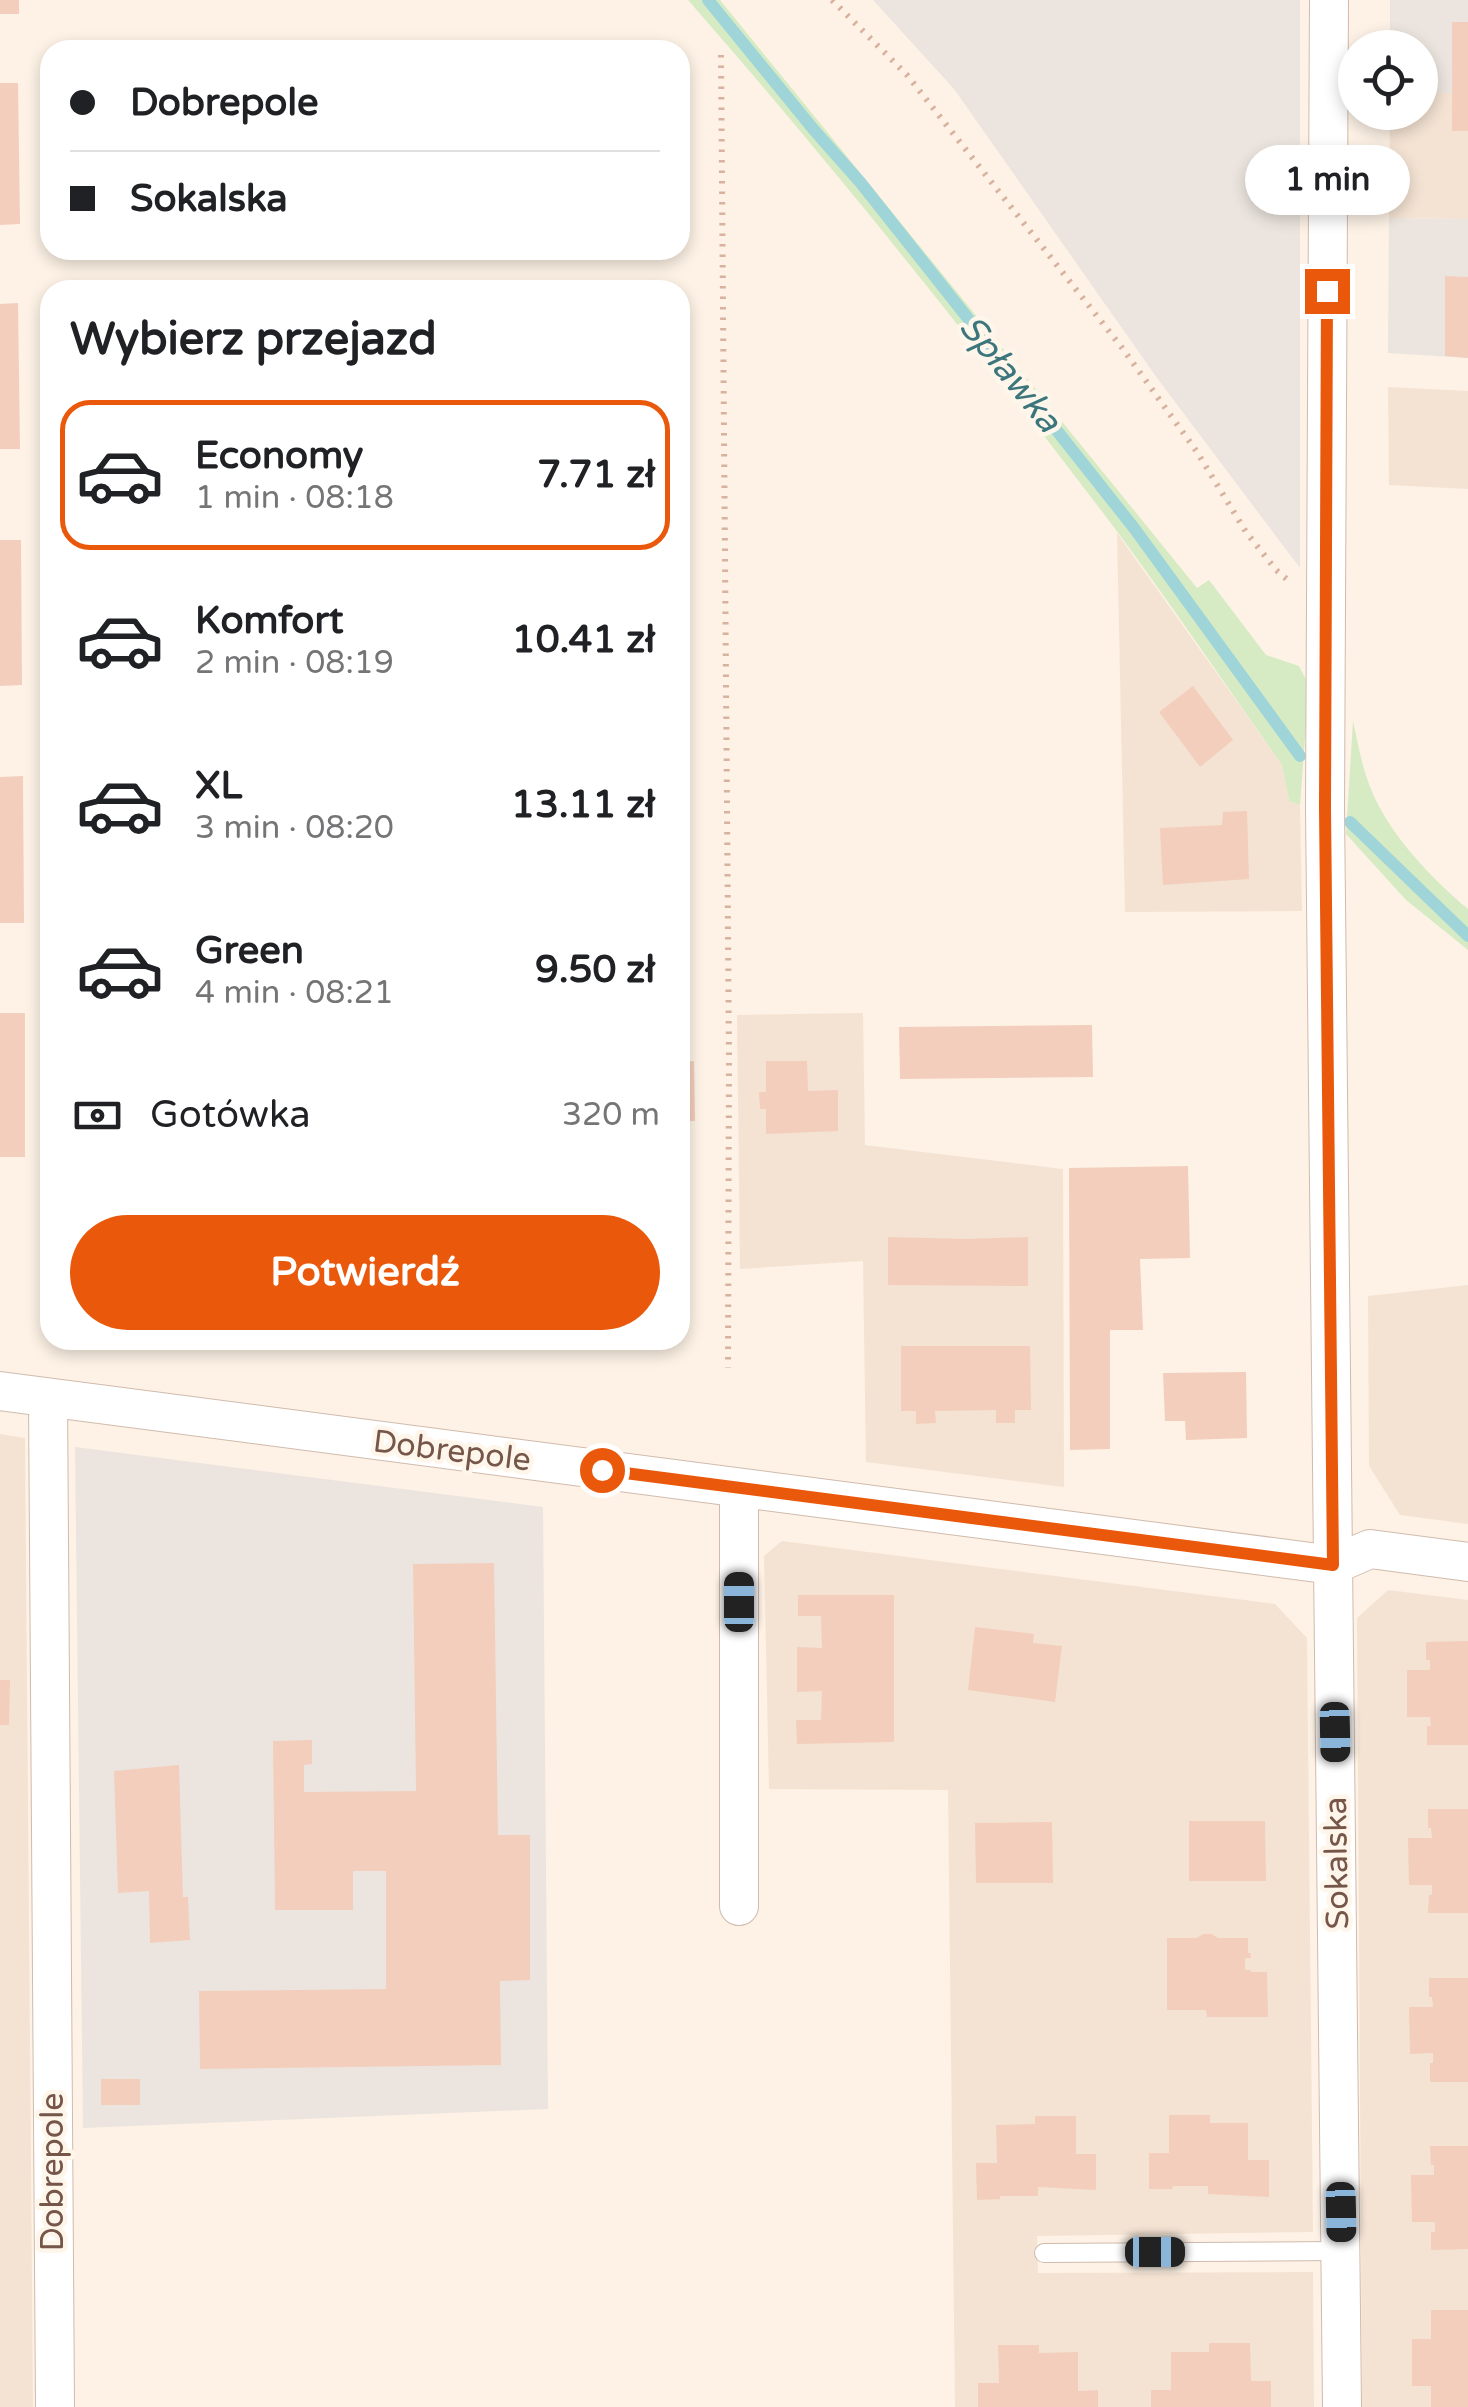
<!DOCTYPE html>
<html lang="pl">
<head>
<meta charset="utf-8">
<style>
	:root { --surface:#fff; --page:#f2f2f2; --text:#202124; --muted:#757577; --line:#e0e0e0; --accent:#ea580c }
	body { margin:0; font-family:"Varela Round",sans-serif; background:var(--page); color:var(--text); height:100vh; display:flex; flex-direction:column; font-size:38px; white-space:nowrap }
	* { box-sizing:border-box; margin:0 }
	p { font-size:32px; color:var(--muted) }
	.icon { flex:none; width:55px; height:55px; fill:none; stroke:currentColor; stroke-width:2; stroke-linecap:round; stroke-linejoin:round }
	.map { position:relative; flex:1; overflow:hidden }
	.drawer { position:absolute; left:40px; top:280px; width:650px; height:1070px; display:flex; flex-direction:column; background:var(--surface); border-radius:30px; box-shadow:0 5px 15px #0003 }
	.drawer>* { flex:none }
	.hud { position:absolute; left:40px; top:40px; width:650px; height:220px; border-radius:30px; box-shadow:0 5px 15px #0003; display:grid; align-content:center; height:220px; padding:0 30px; background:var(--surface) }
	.controls { position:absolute; left:1338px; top:30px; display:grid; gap:20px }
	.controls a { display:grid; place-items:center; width:100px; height:100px; border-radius:50%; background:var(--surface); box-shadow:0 5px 15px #0003; font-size:50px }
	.end { position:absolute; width:45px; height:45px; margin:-22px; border:12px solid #ea580c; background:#fff; box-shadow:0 0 0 5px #fff }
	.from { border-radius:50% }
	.bubble { position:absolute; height:70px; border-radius:35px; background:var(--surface); box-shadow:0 5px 15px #0003; font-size:32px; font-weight:700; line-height:70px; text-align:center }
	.car { position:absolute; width:30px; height:60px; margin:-30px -15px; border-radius:12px; box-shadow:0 0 8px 2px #0007; background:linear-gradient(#222 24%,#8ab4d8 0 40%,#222 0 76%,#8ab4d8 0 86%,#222 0) }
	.hud b { display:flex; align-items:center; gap:35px; height:95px; font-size:38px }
	.hud b+b { border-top:2px solid var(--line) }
	.hud i { width:25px; height:25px; background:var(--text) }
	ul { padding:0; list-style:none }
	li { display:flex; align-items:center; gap:30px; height:150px; margin:0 20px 15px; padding:0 10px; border:5px solid transparent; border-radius:30px }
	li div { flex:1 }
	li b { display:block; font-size:38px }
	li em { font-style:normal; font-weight:700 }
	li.current { border-color:var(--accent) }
	li>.icon { width:90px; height:90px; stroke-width:1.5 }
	h2 { padding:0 30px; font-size:45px; line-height:120px }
	.pay { display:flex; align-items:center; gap:25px; height:110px; padding:0 30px; font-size:38px }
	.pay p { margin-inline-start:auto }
	.action { display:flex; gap:20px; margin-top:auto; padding:20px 30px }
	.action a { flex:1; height:115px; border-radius:60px; background:var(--accent); color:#fff; font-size:40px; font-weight:700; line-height:115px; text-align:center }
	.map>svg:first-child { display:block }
</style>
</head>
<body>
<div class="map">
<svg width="1468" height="2407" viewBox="0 0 1468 2407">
	<rect width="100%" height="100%" fill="#fdf2e5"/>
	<path fill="#f4e3d3" d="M 1420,93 L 1468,93 L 1468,219 L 1389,218 L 1390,113 L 1420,112 Z
		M 1388,387 L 1468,391 L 1468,489 L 1389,485 Z
		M 1117,533 L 1282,765 L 1289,801 L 1300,805 L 1302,911 L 1125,912 Z
		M 863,1013 L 865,1145 L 1063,1169 L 1064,1487 L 866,1462 L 863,1261 L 740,1269 L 737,1015 Z
		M 1468,1285 L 1468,1524 L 1400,1515 L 1369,1466 L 1368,1296 Z
		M 0,1434 L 25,1438 L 33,2407 L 0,2407 Z
		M 782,1541 L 1275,1604 L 1307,1638 L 1313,2232 L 1037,2236 L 1038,2273 L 1313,2272 L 1314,2407 L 955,2407 L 948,1790 L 769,1789 L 764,1556 Z
		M 1388,1590 L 1468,1600 L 1468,2407 L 1362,2407 L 1357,1618 Z"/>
	<path fill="#ece5df" d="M 873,0 L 1300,0 L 1300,568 L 1157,378 L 954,89 Z
		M 1390,0 L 1468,0 L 1468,93 L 1420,93 L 1420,48 L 1390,47 Z
		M 1389,218 L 1468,219 L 1468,358 L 1388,353 Z
		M 75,1447 L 543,1507 L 548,2109 L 83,2128 Z"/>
	<path fill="#d6ebc3" d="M 688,0 L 720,0 L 1197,588 L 1209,580 L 1266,655 L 1299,666 L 1309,685 L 1300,805 L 1289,801 L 1282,765 C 1227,687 1173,607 1116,530 C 979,349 838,171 688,0 Z
		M 1353,721 C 1358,743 1362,768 1371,789 C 1388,833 1432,879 1468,909 L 1468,950 L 1406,900 L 1346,834 Z"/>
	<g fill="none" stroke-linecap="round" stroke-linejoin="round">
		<path stroke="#9fd4d9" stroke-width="12" d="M 708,0 L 814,130 L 860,182 L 1134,528 L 1300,756
			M 1350,822 L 1468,936"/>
	</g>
	<path fill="#f3cebc" d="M 0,0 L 19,0 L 19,14 L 0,14 Z
		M 1452,22 L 1468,22 L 1468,131 L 1452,131 Z
		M 0,83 L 18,83 L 20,224 L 0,225 Z
		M 1445,276 L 1468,277 L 1468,358 L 1445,356 Z
		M 18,303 L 20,449 L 0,449 L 0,304 Z
		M 0,540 L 21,540 L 22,685 L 0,686 Z
		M 1193,686 L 1233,740 L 1200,767 L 1159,712 Z
		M 23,776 L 24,923 L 0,923 L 0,777 Z
		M 1247,811 L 1249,879 L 1163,885 L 1160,828 L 1222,825 L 1223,812 Z
		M 0,1013 L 25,1013 L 25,1157 L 0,1157 Z
		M 1092,1025 L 1093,1077 L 900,1079 L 899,1027 Z
		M 694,1061 L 695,1121 L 680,1121 L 680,1062 Z
		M 766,1061 L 807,1061 L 808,1091 L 838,1090 L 838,1131 L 766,1134 L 766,1109 L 760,1109 L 759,1092 L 766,1092 Z
		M 1188,1166 L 1190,1258 L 1140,1259 L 1143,1330 L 1110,1330 L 1110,1449 L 1070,1450 L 1069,1168 Z
		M 888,1237 L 965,1239 L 1028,1237 L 1028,1286 L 888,1285 Z
		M 901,1346 L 1030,1346 L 1031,1410 L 1015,1410 L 1015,1423 L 996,1423 L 996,1410 L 935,1411 L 936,1423 L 916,1424 L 916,1411 L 901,1411 Z
		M 1246,1372 L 1247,1438 L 1186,1440 L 1185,1421 L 1165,1421 L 1163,1373 Z
		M 494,1563 L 498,1835 L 530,1835 L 530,1980 L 500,1981 L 501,2065 L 200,2069 L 199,1991 L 386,1989 L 386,1871 L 353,1871 L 353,1910 L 275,1910 L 273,1741 L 312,1740 L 312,1764 L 304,1765 L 304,1792 L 416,1791 L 413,1564 Z
		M 798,1595 L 894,1595 L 894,1742 L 797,1744 L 796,1720 L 821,1720 L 822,1691 L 797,1692 L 797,1647 L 822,1648 L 821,1616 L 798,1616 Z
		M 975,1627 L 1034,1634 L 1033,1643 L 1062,1646 L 1055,1702 L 968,1690 Z
		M 1468,1641 L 1468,1745 L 1427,1745 L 1427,1726 L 1431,1726 L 1430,1717 L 1407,1717 L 1407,1670 L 1430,1670 L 1430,1660 L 1426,1660 L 1426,1642 Z
		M 0,1680 L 10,1680 L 9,1725 L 0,1725 Z
		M 179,1765 L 183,1897 L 188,1897 L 190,1940 L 150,1943 L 149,1891 L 118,1893 L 114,1771 Z
		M 1428,1809 L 1468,1809 L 1468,1913 L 1428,1913 L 1429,1895 L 1432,1895 L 1432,1885 L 1409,1885 L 1408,1838 L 1432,1838 L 1431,1828 L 1428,1828 Z
		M 1189,1821 L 1265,1821 L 1266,1881 L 1189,1881 Z
		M 1052,1822 L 1053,1883 L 976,1883 L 975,1823 Z
		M 1203,1934 L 1211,1934 L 1218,1938 L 1248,1938 L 1248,1953 L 1250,1953 L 1251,1958 L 1245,1958 L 1245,1970 L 1251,1970 L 1251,1972 L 1267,1972 L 1268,2017 L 1207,2017 L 1206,2010 L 1167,2010 L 1167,1938 L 1197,1938 Z
		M 1429,1978 L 1468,1978 L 1468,2082 L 1430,2082 L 1430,2063 L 1433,2063 L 1433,2053 L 1410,2054 L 1409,2007 L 1433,2007 L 1432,1997 L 1429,1997 Z
		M 101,2079 L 140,2079 L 140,2105 L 101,2105 Z
		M 1169,2115 L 1210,2115 L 1210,2123 L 1248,2123 L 1248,2160 L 1269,2160 L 1269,2197 L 1208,2194 L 1208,2186 L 1173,2186 L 1172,2189 L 1149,2189 L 1149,2153 L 1169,2153 Z
		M 1035,2116 L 1076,2116 L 1076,2154 L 1096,2154 L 1096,2190 L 1038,2187 L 1038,2196 L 1000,2196 L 1000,2199 L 977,2200 L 976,2163 L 997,2163 L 996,2125 L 1035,2124 Z
		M 1430,2146 L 1468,2146 L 1468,2249 L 1431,2250 L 1431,2232 L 1435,2232 L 1435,2222 L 1412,2222 L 1411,2175 L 1434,2175 L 1434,2165 L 1431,2165 Z
		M 1431,2310 L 1468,2310 L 1468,2407 L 1431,2407 L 1431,2386 L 1412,2386 L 1412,2339 L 1431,2339 Z
		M 1209,2343 L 1250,2343 L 1251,2381 L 1271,2381 L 1271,2407 L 1151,2407 L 1151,2390 L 1171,2390 L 1171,2352 L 1209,2352 Z
		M 998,2345 L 1039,2345 L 1039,2353 L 1078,2352 L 1078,2391 L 1098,2390 L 1098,2407 L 978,2407 L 978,2383 L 999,2383 Z"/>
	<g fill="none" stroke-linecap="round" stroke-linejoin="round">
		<defs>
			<path id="lane" d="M 1044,2253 L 1341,2251"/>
			<path id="street" d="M 1329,0 L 1325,808 L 1342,2407
				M 0,1391 L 1333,1565
				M 48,1398 L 55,2407
				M 1333,1565 L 1370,1549 L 1468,1562
				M 739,1906 L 739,1488"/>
		</defs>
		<use href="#lane" stroke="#d0bbad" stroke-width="20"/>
		<use href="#street" stroke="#d0bbad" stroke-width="40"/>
		<path stroke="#d8b19f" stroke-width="6" stroke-dasharray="2.5 8" stroke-linecap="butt" d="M 832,0 L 907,75 L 1123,349 L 1197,452 L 1246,532 L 1276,570 L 1289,581
			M 721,55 L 729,1059 L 728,1368"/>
		<use href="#lane" stroke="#fff" stroke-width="18"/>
		<use href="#street" stroke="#fff" stroke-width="38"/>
	</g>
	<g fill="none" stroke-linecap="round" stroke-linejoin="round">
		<path stroke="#ea580c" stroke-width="12" d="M 602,1470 L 1333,1565 L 1325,808 L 1327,291"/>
	</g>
	<g text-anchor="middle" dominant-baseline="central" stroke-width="9" stroke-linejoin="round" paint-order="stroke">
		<g font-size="32" fill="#765649" stroke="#fff6eb">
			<text transform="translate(452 1451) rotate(7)">Dobrepole</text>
			<text transform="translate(1337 1863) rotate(-91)">Sokalska</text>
			<text transform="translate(53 2172) rotate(-90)">Dobrepole</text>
		</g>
		<g font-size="35" font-style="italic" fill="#3c767c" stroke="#fff6eb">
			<text transform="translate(1010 374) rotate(51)">Spławka</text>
		</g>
	</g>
</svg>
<div class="controls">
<a><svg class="icon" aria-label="locate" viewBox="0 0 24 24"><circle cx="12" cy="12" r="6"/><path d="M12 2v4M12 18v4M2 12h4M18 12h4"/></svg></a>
</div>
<i class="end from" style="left:602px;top:1470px"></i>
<i class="end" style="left:1327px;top:291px"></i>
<div class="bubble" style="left:1245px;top:145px;width:165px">1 min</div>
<i class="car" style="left:739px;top:1602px;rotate:0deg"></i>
<i class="car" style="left:1335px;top:1732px;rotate:179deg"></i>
<i class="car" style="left:1341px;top:2212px;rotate:179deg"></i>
<i class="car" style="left:1155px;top:2252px;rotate:90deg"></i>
<div class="hud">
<b><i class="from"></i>Dobrepole</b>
<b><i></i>Sokalska</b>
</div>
<section class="drawer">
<h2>Wybierz przejazd</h2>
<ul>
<li class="current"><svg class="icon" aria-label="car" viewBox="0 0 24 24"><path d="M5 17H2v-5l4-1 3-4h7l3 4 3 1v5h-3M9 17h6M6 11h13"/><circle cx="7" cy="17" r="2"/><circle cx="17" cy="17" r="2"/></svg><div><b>Economy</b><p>1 min · 08:18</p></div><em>7.71 zł</em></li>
<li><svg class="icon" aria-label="car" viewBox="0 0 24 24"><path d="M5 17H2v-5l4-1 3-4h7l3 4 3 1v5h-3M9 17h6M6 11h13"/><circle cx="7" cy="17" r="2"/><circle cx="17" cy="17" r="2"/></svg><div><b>Komfort</b><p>2 min · 08:19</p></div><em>10.41 zł</em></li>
<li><svg class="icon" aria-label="car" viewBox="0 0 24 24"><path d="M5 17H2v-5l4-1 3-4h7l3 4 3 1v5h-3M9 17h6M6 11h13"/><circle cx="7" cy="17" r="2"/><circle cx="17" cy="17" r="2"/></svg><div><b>XL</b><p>3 min · 08:20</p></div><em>13.11 zł</em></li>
<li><svg class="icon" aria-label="car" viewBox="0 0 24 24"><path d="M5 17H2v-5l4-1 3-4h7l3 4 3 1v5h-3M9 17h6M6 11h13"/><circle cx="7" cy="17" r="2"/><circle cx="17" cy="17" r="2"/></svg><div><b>Green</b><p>4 min · 08:21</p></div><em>9.50 zł</em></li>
</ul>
<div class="pay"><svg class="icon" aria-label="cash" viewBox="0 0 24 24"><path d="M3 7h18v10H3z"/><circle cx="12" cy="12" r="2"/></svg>Gotówka<p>320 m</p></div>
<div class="action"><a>Potwierdź</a></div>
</section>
</div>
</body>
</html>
